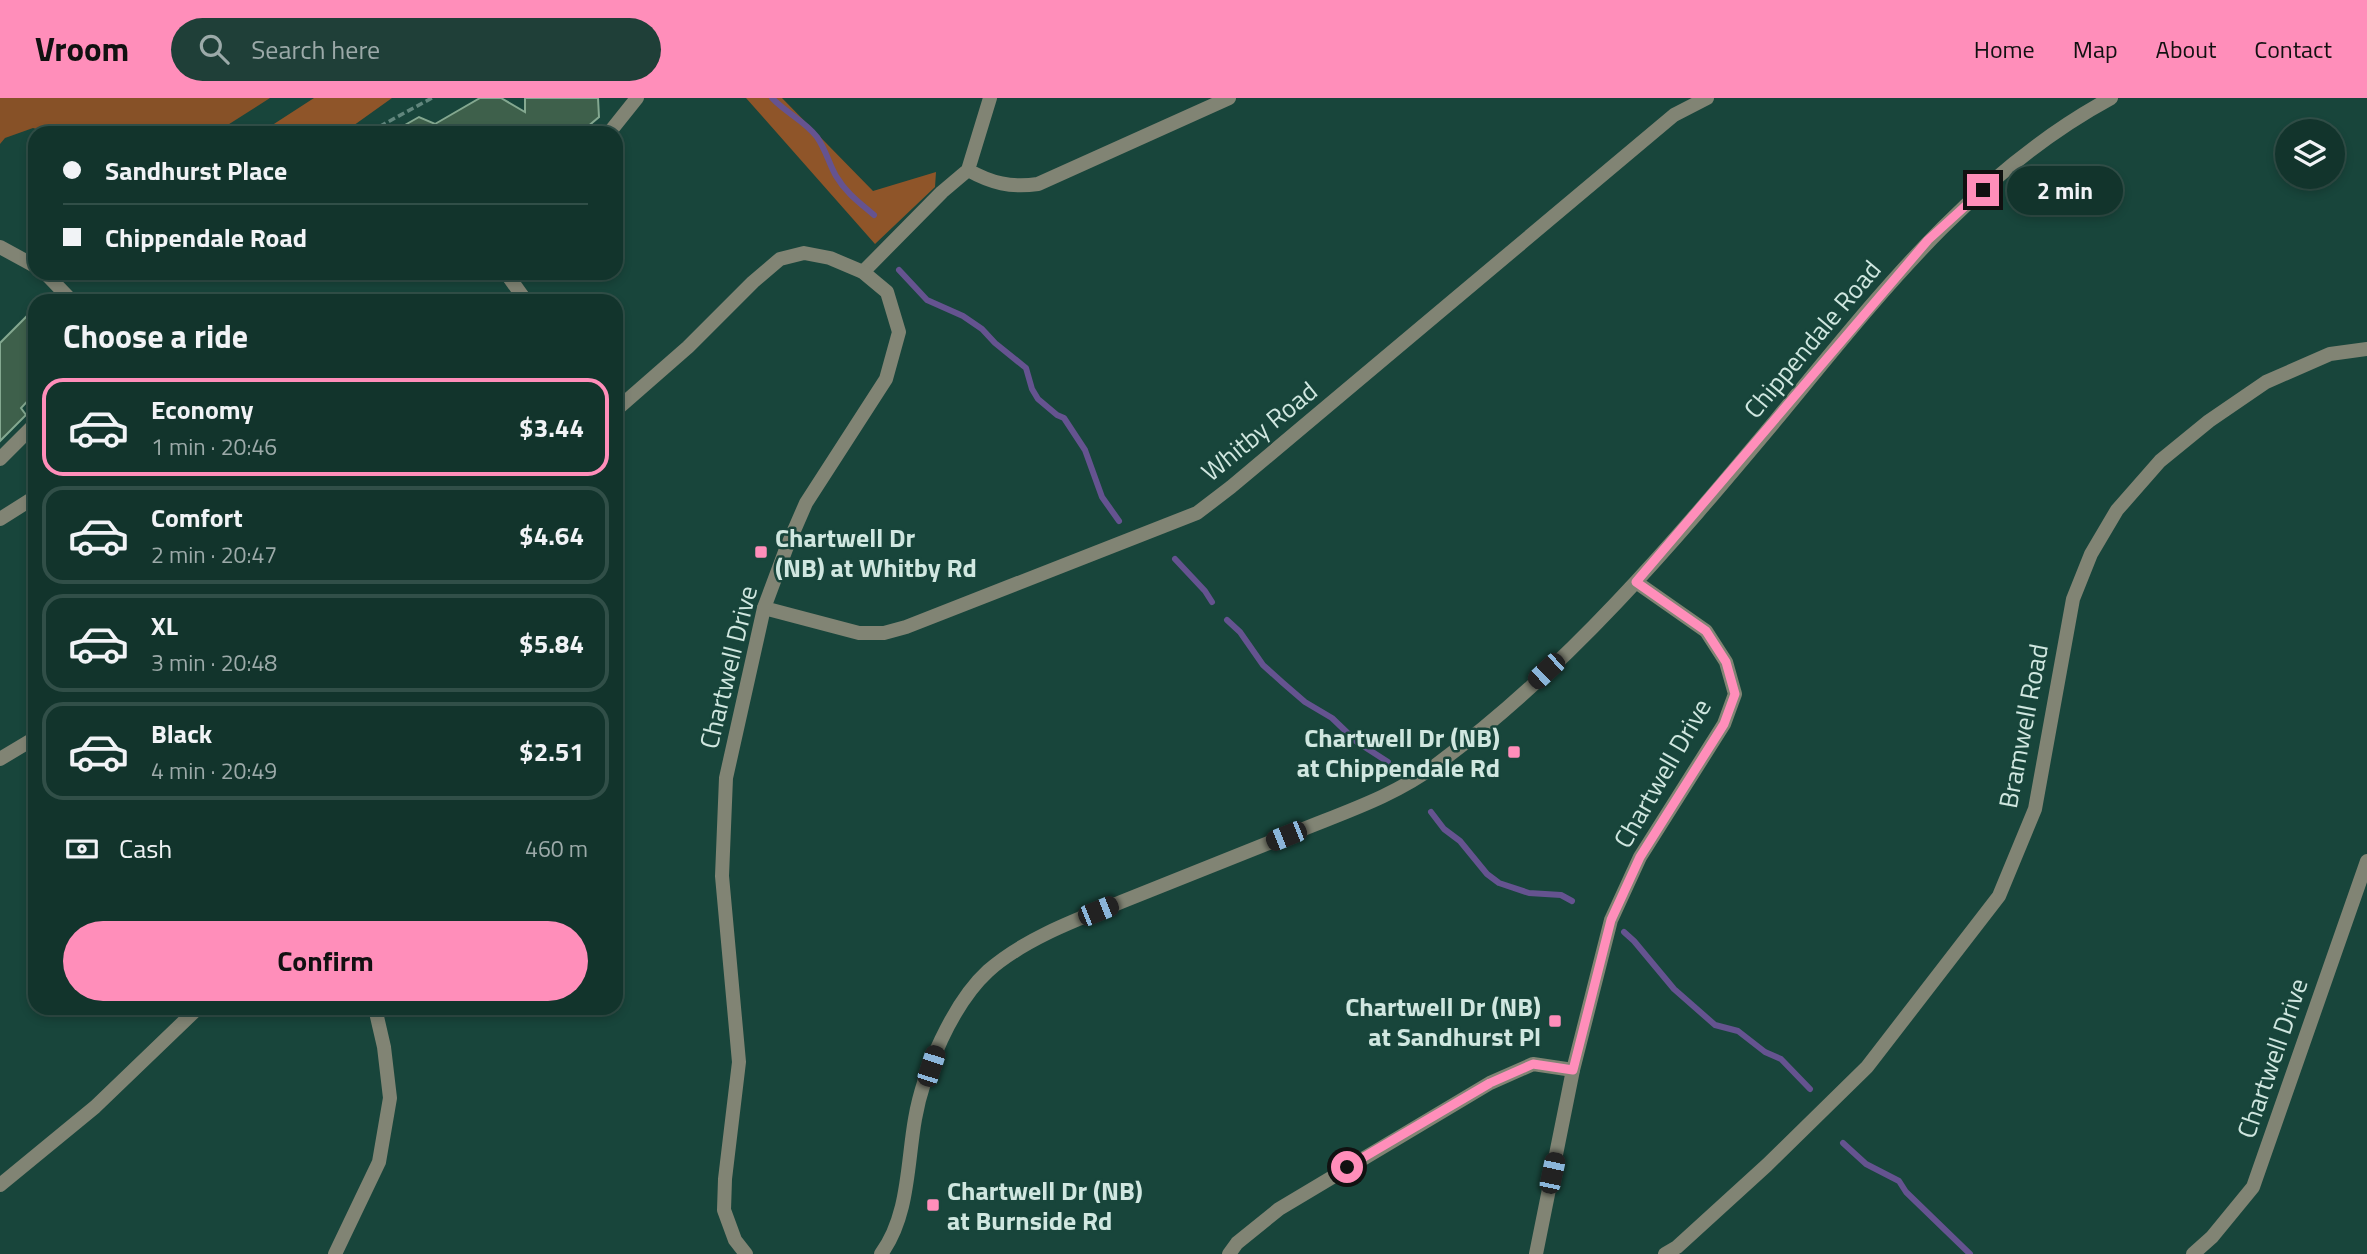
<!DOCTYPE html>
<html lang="en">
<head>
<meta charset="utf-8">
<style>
	:root { --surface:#12342c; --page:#1f3f38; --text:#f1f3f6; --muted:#9caaa9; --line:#314f48; --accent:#ff8eba }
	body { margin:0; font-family:"Titillium Web",sans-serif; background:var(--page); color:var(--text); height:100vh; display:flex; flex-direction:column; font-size:26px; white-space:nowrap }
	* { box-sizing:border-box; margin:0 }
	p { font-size:23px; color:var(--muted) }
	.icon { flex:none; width:38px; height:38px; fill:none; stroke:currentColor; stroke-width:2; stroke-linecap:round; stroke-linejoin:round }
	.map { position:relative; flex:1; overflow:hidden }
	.side { position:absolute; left:28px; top:196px; width:595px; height:721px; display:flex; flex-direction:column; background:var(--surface); border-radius:21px; box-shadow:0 4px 10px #0003,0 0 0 2px var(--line) }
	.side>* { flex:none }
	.hud { position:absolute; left:28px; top:28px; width:595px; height:154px; border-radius:21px; box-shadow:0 4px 10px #0003,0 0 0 2px var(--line); display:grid; align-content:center; height:154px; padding:0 35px; background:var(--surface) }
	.buttons { position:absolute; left:2275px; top:21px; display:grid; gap:14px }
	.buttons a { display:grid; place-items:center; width:70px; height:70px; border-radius:50%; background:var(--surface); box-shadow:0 4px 10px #0003,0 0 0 2px var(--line); font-size:35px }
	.end { position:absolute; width:32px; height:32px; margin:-16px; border:9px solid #ff8eba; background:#111; box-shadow:0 0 0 4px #111 }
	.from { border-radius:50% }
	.bubble { position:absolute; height:49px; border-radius:24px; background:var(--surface); box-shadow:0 4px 10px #0003,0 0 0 2px var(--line); font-size:23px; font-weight:700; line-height:49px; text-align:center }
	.car { position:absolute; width:21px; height:42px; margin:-21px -10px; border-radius:9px; box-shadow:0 0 5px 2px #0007; background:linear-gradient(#222 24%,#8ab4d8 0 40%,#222 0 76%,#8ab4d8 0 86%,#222 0) }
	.hud b { display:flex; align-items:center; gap:24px; height:66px; font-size:26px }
	.hud b+b { border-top:2px solid var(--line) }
	.hud i { width:18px; height:18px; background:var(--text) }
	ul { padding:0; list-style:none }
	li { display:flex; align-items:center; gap:21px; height:98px; margin:0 14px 10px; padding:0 21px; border:4px solid var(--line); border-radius:21px }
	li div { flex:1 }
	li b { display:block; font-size:26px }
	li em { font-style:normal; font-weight:700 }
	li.active { border-color:var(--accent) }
	li>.icon { width:63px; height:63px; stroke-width:1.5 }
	h2 { padding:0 35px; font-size:32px; line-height:84px }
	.pay { display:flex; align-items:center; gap:18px; height:77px; padding:0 35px; font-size:26px }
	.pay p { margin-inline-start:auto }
	.action { display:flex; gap:14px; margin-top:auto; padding:14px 35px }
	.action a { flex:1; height:80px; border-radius:42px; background:var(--accent); color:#111; font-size:28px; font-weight:700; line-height:80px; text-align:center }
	header { display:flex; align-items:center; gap:42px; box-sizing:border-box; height:98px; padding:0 35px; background:var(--accent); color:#111 }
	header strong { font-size:33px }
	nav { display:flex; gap:38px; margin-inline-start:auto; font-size:24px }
	.search { width:490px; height:63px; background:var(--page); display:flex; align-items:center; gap:18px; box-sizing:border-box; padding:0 24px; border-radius:38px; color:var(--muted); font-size:26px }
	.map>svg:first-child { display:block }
</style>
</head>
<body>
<header>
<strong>Vroom</strong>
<div class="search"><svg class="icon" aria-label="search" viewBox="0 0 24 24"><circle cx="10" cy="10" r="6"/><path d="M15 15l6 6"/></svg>Search here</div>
<nav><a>Home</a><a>Map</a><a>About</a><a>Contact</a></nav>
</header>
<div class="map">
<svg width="2367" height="1156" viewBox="0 0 2367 1156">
	<rect width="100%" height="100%" fill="#18453b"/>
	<path fill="#875127" d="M 0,0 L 270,0 L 215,35 L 50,35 L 33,30 L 5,40 L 0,46 Z"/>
	<path fill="#8f5529" d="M 314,0 L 392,0 L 343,35 L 260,35 Z
		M 746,0 L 782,0 L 873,93 L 936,74 L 935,89 L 875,146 Z"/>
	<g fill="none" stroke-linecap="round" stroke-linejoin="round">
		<path stroke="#655390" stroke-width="6" d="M 772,0 C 786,15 805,23 817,39 C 826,52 829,66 836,78 C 846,95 860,105 874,117
			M 899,172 L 927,202 L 963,218 L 982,231 L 995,245 L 1026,270 L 1032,291 L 1038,301 L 1057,317 L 1064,320 L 1085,352 L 1102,399 L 1119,423
			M 1175,461 L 1205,493 L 1212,504
			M 1227,522 L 1240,534 L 1263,567 L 1283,585 L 1305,604 L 1332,620 L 1357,644 L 1388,664
			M 1431,714 L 1444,731 L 1460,743 L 1487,776 L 1499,785 L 1529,795 L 1561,797 L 1572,803
			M 1624,834 L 1634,843 L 1674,891 L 1715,927 L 1738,933 L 1765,954 L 1781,961 L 1810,991
			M 1843,1045 L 1866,1066 L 1899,1083 L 1906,1094 L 1970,1156"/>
	</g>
	<path fill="#3e604b" stroke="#84a890" stroke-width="2" d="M 480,0 L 501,0 L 525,14 L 525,0 L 598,0 L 599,19 L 580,35 L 391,35 L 419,19 L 435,26 Z
		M 35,210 L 35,295 L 21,310 L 26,317 L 0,343 L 0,245 Z"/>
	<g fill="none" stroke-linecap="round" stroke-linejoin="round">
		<path stroke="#61867d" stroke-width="3.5" stroke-dasharray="7 3.5" stroke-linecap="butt" d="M 373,35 L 373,32 L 432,0"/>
		<path stroke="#818474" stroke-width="14" d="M 609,35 L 637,0
			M 968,72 C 991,85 1011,90 1038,86 L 1229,0
			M 968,72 L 990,0
			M 0,149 L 35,168
			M 863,174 L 942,94 L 968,72
			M 45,175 L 72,203
			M 476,175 L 493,175
			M 506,175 L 526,203
			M 0,361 L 35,326
			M 0,421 L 35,399
			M 764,510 L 859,535 L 884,535 L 906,529 L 1197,415 L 1231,389 L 1674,17 L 1707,0
			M 0,1087 L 95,1009 L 198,910
			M 335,1156 L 379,1064 L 390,1000 L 384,949 L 375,910
			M 1229,1156 L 1237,1145 L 1279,1111 L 1490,985 L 1533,966 L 1573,972
			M 1665,1156 L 1677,1149 L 1767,1067 L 1867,969 L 1999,798 L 2035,711 L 2073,501 L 2091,456 L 2117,412 L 2160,363 L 2209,323 L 2266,284 L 2330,256 L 2367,251"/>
		<path stroke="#818474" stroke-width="14" d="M 616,312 L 688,249 L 753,184 L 780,161 L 804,155 L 830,160 L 863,174 L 887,194 L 899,234 L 886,281 L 806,405 L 786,451 L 764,510 L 726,680 L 722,778 L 739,964 L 725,1081 L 724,1112 L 735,1142 L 746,1156
			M 0,661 L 35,640
			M 881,1156 C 909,1118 907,1066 915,1021 C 923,974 953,905 988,873 C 1024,841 1078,821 1121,804 C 1181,780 1241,756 1301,732 C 1348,713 1396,697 1436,667 C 1567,571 1673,445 1776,322 C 1875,202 1972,75 2111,0
			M 1536,1156 L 1573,972 L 1611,822 L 1640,759 L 1724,626 L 1735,596 L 1726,564 L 1706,533 L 1636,484
			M 2193,1156 L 2212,1139 L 2253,1089 L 2367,763"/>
	</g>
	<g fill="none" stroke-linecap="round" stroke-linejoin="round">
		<path stroke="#ff8eba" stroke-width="9" d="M 1347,1069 L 1490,985 L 1533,966 L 1573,972 L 1611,822 L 1640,759 L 1724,626 L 1735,596 L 1726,564 L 1706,533 L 1636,484 L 1928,142 L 1983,92"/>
	</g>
	<g fill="#ff8eba" stroke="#18453b" stroke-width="2.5">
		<rect x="754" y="447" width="14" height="14" rx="3.5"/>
		<rect x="1507" y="647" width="14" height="14" rx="3.5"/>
		<rect x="1548" y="916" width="14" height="14" rx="3.5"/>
		<rect x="926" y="1100" width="14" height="14" rx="3.5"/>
	</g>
	<g text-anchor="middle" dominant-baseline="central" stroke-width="5" stroke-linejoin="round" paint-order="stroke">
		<g font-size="26" fill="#d0e7e0" stroke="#18453b">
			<text transform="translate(1812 241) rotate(-50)">Chippendale Road</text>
			<text transform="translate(1259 333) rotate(-39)">Whitby Road</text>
			<text transform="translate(728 569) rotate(-76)">Chartwell Drive</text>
			<text transform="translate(2023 628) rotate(-79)">Bramwell Road</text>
			<text transform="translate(1662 675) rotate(-60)">Chartwell Drive</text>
			<text transform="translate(2272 960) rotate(-71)">Chartwell Drive</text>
		</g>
		<g font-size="26" font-weight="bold" fill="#d0e7e0" stroke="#18453b" text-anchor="start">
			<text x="775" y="439">Chartwell Dr<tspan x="775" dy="30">(NB) at Whitby Rd</tspan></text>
			<text x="1500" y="639" text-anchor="end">Chartwell Dr (NB)<tspan x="1500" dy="30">at Chippendale Rd</tspan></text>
			<text x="1541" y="908" text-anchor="end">Chartwell Dr (NB)<tspan x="1541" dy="30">at Sandhurst Pl</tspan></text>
			<text x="947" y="1092">Chartwell Dr (NB)<tspan x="947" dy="30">at Burnside Rd</tspan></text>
		</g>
	</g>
</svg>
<div class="buttons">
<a><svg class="icon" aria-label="layers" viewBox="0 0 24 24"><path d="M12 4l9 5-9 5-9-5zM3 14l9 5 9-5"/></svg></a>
</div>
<i class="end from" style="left:1347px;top:1069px"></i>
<i class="end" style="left:1983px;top:92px"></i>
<div class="bubble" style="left:2007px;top:68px;width:116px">2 min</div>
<i class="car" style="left:1546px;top:573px;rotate:227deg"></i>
<i class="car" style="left:1286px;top:738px;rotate:248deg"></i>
<i class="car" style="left:1098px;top:813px;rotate:68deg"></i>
<i class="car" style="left:931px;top:968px;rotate:18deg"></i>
<i class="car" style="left:1552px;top:1075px;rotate:12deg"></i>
<div class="hud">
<b><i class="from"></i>Sandhurst Place</b>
<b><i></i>Chippendale Road</b>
</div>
<section class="side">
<h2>Choose a ride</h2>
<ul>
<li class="active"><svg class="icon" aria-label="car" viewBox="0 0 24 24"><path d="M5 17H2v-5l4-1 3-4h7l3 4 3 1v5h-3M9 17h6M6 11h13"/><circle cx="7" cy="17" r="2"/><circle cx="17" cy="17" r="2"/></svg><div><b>Economy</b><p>1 min · 20:46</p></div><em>$3.44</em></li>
<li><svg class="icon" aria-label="car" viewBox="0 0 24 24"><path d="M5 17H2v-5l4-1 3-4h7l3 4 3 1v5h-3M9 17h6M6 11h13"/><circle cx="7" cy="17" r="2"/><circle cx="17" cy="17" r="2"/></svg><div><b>Comfort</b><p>2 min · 20:47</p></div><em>$4.64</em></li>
<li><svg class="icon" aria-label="car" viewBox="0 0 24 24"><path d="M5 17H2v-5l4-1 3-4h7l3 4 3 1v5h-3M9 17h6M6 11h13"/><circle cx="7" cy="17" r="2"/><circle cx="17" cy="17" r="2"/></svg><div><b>XL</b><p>3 min · 20:48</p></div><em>$5.84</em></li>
<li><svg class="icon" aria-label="car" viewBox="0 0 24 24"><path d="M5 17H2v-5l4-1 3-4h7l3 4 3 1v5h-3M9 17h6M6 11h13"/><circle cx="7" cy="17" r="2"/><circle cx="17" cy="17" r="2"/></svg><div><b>Black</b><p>4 min · 20:49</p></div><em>$2.51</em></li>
</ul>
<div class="pay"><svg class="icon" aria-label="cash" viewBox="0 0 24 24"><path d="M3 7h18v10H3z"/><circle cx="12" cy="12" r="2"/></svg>Cash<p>460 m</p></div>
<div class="action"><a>Confirm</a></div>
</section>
</div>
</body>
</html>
